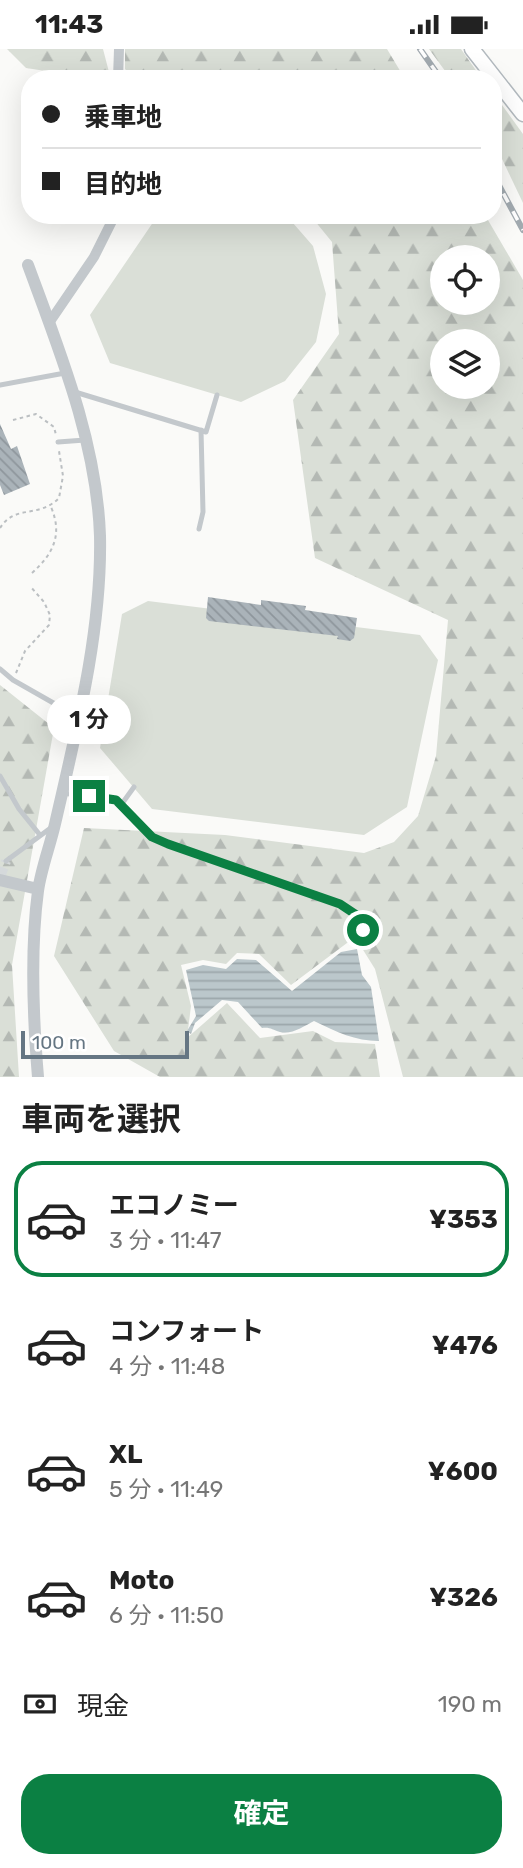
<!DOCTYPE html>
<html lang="ja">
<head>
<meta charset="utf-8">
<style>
	:root { --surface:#fff; --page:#f2f2f2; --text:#222; --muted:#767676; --line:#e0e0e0; --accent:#0b8043 }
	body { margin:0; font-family:Rubik,"Noto Sans JP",sans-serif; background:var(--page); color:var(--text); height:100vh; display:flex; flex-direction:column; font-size:26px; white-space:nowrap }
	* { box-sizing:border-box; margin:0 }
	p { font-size:23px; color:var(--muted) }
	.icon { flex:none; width:38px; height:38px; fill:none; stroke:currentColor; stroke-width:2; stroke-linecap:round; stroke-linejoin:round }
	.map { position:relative; height:1028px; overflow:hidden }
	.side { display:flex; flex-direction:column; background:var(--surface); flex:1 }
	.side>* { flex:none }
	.hud { position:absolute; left:21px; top:21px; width:481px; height:154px; border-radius:28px; box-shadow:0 7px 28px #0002; display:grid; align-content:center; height:154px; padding:0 21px; background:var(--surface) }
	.buttons { position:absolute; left:430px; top:196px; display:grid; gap:14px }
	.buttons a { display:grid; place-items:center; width:70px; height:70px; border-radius:50%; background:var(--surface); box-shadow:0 7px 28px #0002; font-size:35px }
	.scale { position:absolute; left:21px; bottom:18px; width:168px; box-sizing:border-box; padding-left:7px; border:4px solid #657683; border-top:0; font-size:19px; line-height:24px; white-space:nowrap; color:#657683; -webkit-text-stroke:5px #fff; paint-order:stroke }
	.end { position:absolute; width:32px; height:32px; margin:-16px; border:9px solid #0b8043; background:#fff; box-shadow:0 0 0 4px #fff }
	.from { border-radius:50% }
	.bubble { position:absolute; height:49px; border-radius:24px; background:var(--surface); box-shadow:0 7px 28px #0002; font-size:23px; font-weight:700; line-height:49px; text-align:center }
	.hud b { display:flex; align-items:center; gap:24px; height:66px; font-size:26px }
	.hud b+b { border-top:2px solid var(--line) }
	.hud i { width:18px; height:18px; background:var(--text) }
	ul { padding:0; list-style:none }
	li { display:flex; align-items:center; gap:21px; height:116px; margin:0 14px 10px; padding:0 7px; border:4px solid transparent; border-radius:28px }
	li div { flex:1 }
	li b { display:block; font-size:26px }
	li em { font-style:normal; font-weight:700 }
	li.selected { border-color:var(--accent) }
	li>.icon { width:63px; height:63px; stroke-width:1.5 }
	h2 { padding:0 21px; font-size:32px; line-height:84px }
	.pay { display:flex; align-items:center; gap:18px; height:77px; padding:0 21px; font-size:26px }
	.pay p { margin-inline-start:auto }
	.cta { display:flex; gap:14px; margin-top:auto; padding:14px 21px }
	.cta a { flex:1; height:80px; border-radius:28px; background:var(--accent); color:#fff; font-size:28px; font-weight:700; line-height:80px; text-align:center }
	.status { display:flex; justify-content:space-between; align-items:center; height:49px; padding:0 35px; background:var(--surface); direction:ltr }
	.status svg { height:19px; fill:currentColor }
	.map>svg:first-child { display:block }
</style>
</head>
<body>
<div class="status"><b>11:43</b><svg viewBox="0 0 49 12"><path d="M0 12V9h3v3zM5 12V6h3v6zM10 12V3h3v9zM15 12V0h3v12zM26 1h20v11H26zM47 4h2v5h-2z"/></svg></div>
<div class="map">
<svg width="523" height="1028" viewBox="0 0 523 1028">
	<defs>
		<pattern id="forest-firs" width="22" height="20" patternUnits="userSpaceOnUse" patternTransform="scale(1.75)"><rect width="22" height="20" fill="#dadfd7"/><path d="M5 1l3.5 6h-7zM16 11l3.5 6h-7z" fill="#b4b9b4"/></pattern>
		<pattern id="water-rules" width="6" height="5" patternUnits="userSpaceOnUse" patternTransform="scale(1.75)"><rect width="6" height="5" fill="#bbc7cb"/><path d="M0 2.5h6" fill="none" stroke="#9ca6aa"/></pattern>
		<pattern id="building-back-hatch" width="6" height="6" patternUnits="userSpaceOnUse" patternTransform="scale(1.75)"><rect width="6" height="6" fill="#aab3b9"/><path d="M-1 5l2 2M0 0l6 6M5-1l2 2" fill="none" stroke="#8e969c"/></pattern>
	</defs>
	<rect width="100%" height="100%" fill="#fafaf8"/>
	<path fill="url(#forest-firs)" fill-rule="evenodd" d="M 7,0 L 103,0 L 110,27 L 91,29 L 26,19 Z
		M 125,0 L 387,0 L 405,30 L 135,30 L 125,20 Z
		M 429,0 L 461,0 L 482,30 L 451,30 Z
		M 494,45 L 523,85 L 523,154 L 494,93 Z
		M 310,166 L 485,166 L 523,231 L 523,1028 L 403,1028 L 375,920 L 355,888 L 291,936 L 259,905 L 237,904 L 226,915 L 203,911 L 181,916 L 191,957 L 187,989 L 227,954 L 260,989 L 313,982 L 335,993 L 375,995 L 380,1028 L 160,1028 L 114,1002 L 54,907 L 84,779 L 225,786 L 364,804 L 394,793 L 418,767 L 436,707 L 448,571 L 315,509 L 293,351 L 339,285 L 332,193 ZM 443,208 L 488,208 L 488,254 L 443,254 ZM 443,292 L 488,292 L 488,338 L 443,338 Z
		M 0,636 L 54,679 L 12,916 L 19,1028 L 0,1028 Z"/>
	<path fill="#dadfd7" d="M 158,166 L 286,166 L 313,197 L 326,245 L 316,293 L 285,332 L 241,353 L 110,314 L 90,266 Z
		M 148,552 L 420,586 L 438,611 L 407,758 L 364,786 L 152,760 L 100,699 L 122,565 Z"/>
	<path fill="url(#water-rules)" d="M 357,900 L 362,926 L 371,938 L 379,992 C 355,992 337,983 314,972 C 304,977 292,986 280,983 C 272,981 271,978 262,979 L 238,953 L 222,951 L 195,974 L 191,985 L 187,982 L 196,967 L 186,921 L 203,916 L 226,920 L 237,910 L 256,911 L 292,942 L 341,903 Z"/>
	<path fill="url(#building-back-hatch)" d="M 0,375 L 11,400 L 17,397 L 30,435 L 4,446 L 0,436 Z
		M 208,548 L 261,556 L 261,551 L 306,557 L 305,561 L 357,569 L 354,589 L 350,592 L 337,590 L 338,587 L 209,572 L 206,569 Z"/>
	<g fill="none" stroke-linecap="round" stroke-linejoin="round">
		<path stroke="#d5d9db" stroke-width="10" stroke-dasharray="10 5" stroke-linecap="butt" d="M 0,828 L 6,812"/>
		<defs>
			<path id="secondary" d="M 472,0 L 523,65"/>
		</defs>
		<use href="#secondary" stroke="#b3babf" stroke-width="17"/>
		<path stroke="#bbbfc2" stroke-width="2" stroke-dasharray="3.5 3.5" stroke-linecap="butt" d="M 13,371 L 36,365 L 54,378 L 56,386
			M 0,479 C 15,455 38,470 59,449 L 63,427 L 59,402
			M 32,524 C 53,505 63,486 51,458
			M 16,624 L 25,602 L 49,576 L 50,566 L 44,553 L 30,537"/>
		<path stroke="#c3c8cc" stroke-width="5" d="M 0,336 L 65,324
			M 75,343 L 206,383 L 217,346
			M 58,393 L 85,391
			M 199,480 L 203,463 L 201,381
			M 0,620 L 13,631 L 78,668
			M 0,727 L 19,760 L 40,786
			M 62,744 L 116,751 L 152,788 L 340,855 L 358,867 L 363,881
			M 121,756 L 134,738
			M 6,812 L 52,778"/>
		<path stroke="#c3c8cc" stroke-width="10" d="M 118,30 L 119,0
			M 49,274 L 94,208 L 115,166"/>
		<path stroke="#c3c8cc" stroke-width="12" d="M 28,216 C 60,303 97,394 100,487 C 102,583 76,683 55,775 C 50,797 41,820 38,842 C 30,902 33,968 38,1028
			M 0,831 L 38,840"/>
		<use href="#secondary" stroke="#fff" stroke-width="14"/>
		<defs>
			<path id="rail" d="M 420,0 L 441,30
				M 494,127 L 523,181"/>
		</defs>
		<use href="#rail" stroke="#a2aab0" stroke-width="6"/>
		<use href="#rail" stroke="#fff" stroke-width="3.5" stroke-dasharray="10" stroke-linecap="butt"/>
	</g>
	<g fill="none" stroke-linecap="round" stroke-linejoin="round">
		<path stroke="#0b8043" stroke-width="9" d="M 89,747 L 116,751 L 152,788 L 168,795 L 340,855 L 358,867 L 363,881"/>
	</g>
</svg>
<div class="buttons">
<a><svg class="icon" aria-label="locate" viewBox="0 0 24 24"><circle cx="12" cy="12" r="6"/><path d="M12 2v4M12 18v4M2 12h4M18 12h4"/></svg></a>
<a><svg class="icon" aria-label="layers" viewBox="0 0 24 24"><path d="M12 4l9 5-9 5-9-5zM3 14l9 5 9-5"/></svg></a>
</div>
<div class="scale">100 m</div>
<i class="end from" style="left:363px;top:881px"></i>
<i class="end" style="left:89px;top:747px"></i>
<div class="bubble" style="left:47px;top:646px;width:84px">1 分</div>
<div class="hud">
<b><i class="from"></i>乗車地</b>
<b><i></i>目的地</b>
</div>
</div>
<section class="side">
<h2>車両を選択</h2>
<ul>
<li class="selected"><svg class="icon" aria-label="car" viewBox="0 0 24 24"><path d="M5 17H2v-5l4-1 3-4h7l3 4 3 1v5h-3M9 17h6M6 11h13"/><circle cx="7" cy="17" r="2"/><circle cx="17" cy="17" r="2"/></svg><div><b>エコノミー</b><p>3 分 · 11:47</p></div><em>¥353</em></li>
<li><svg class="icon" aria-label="car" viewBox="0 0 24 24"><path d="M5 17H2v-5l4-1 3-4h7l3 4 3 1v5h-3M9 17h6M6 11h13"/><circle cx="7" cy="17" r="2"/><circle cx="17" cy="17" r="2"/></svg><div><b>コンフォート</b><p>4 分 · 11:48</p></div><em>¥476</em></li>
<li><svg class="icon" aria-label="car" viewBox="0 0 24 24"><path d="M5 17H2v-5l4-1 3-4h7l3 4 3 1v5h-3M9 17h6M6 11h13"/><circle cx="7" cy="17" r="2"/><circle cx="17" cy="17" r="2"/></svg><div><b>XL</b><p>5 分 · 11:49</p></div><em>¥600</em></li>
<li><svg class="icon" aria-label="car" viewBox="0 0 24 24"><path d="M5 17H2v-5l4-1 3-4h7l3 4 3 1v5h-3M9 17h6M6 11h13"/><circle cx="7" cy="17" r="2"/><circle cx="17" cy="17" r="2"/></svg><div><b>Moto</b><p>6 分 · 11:50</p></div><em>¥326</em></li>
</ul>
<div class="pay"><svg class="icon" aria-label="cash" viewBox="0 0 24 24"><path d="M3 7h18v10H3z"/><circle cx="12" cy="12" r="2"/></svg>現金<p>190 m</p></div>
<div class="cta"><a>確定</a></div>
</section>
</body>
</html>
